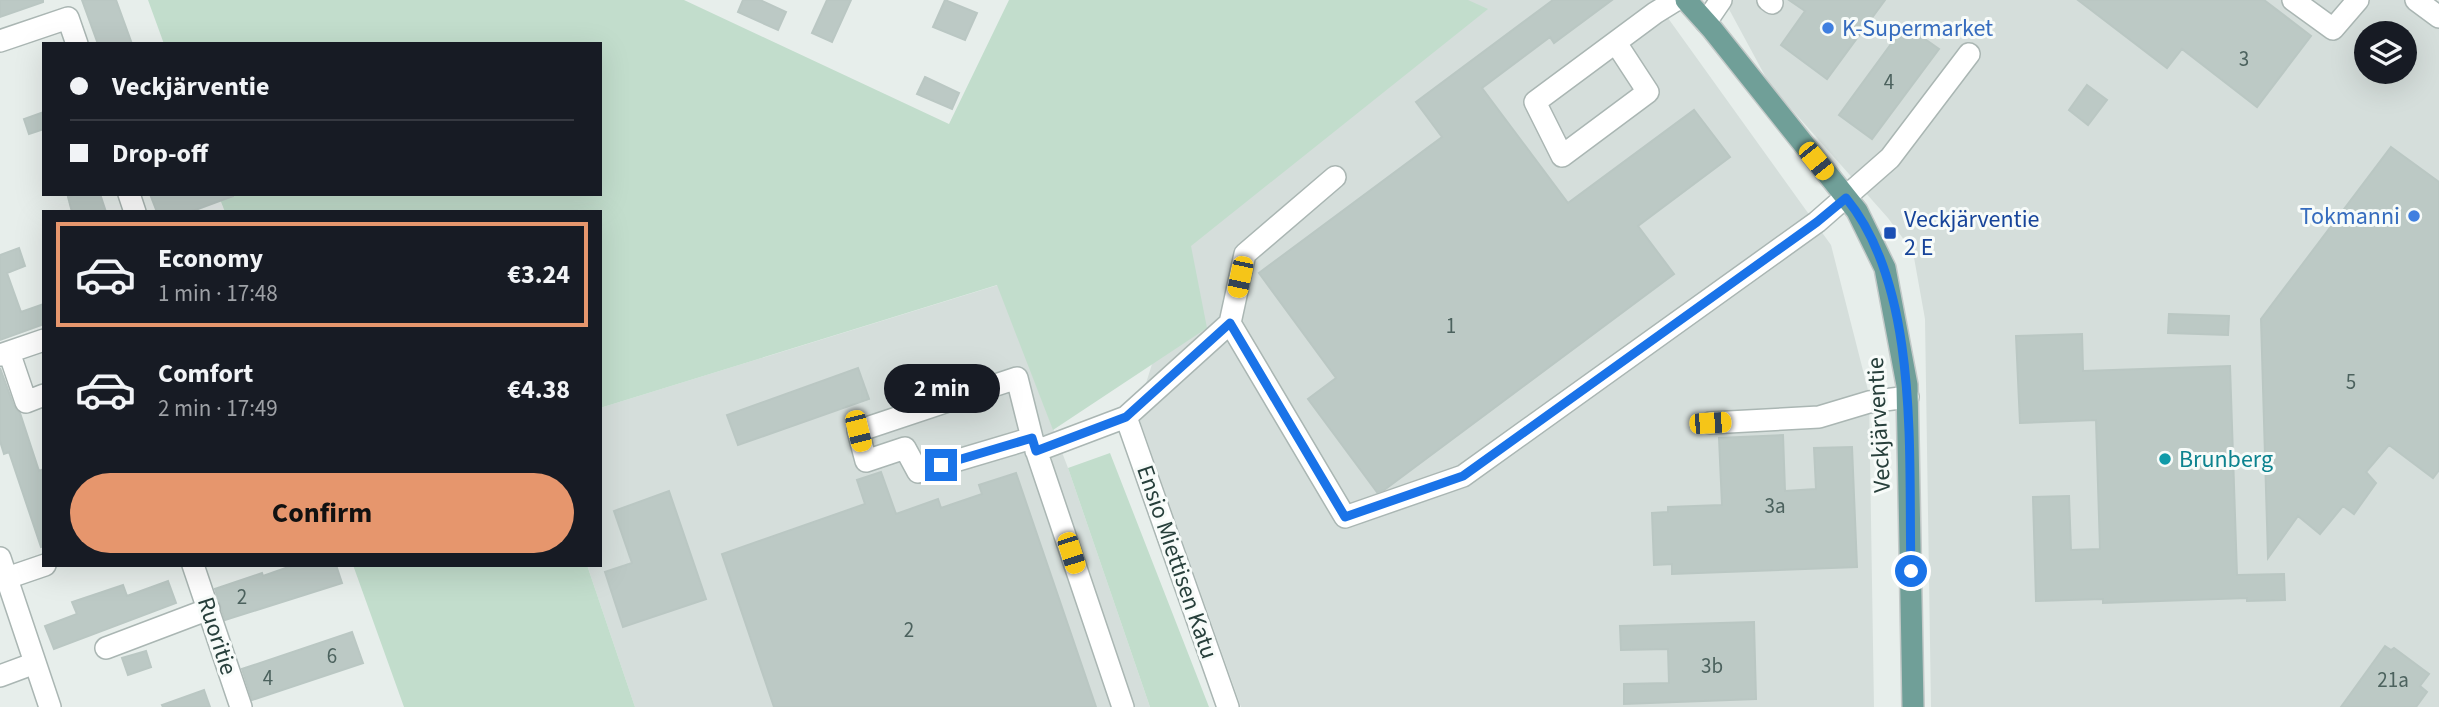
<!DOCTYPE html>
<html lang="en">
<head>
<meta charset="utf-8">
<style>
	:root { --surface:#171b24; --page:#20242c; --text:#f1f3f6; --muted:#9ea1a6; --line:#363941; --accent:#e6966d }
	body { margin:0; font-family:"Source Sans 3",sans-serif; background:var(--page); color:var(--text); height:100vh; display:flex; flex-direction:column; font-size:26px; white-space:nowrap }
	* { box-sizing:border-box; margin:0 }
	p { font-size:23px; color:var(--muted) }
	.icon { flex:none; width:38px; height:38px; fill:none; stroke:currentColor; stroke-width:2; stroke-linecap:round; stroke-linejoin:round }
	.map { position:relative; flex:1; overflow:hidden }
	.drawer { position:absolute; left:42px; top:210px; width:560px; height:357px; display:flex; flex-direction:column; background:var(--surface); border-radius:0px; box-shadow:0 7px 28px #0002 }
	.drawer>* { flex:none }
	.guide { position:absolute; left:42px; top:42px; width:560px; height:154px; border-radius:0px; box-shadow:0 7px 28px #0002; display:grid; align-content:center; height:154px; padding:0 28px; background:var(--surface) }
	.buttons { position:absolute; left:2354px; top:21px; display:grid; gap:14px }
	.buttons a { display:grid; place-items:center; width:63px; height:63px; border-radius:50%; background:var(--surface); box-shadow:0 7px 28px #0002; font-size:35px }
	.end { position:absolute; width:32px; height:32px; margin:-16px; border:9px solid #1a73e8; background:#fff; box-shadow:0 0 0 4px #fff }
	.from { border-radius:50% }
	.bubble { position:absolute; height:49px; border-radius:24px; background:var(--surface); box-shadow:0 7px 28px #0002; font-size:23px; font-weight:700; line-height:49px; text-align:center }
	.car { position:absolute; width:21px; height:42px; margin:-21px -10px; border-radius:9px; box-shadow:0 0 5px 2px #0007; background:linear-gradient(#f5c518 24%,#345 0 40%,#f5c518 0 76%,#345 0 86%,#f5c518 0) }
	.guide b { display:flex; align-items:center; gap:24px; height:66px; font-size:26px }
	.guide b+b { border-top:2px solid var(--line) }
	.guide i { width:18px; height:18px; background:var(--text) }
	ul { padding:12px 0 0; list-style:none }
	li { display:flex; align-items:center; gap:21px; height:105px; margin:0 14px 10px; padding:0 14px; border:4px solid transparent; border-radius:0px }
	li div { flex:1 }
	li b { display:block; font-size:26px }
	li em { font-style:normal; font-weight:700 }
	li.active { border-color:var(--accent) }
	li>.icon { width:63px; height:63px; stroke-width:1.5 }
	.button { display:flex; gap:14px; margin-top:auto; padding:14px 28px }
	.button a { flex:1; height:80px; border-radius:42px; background:var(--accent); color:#111; font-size:28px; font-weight:700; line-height:80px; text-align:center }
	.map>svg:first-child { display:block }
</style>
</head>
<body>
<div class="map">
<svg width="2439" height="707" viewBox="0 0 2439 707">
	<rect width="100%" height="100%" fill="#e7eeeb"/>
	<path fill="#d5dedb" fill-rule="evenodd" d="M 1266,0 L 1655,0 L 1831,245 L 1869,394 L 1874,707 L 1241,707 L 1137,412 Z
		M 1724,0 L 2413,0 L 2439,17 L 2439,707 L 1931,707 L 1925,319 L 1913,252 L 1888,218 L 1770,85 ZM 2366,33 L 2404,33 L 2404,72 L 2366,72 Z
		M 998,285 L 1068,468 L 1150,707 L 635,707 L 587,565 L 600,565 L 600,408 Z"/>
	<path fill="#c2ddcc" d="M 148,0 L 684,0 L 949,124 L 1009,0 L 1468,0 L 1488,9 L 1191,246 L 1207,328 L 1053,430 L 997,285 L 600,408 L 600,212 L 225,212 L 218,194 L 600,194 L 600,44 L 164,44 Z
		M 1110,453 L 1209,707 L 1150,707 L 1068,468 Z
		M 353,565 L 587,565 L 635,707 L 404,707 Z"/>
	<path fill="#bcc9c5" stroke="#bac7c3" stroke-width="2" d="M 0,0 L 43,0 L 43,2 L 0,17 Z
		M 82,0 L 116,0 L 132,44 L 98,44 Z
		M 743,0 L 760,0 L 786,12 L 778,30 L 738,12 Z
		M 827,0 L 851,0 L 832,42 L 812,33 Z
		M 945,0 L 977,13 L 965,40 L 933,27 Z
		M 1553,0 L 1612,0 L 1554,43 L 1550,37 L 1482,88 L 1568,203 L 1694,110 L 1730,157 L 1638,226 L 1674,274 L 1384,490 L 1377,492 L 1308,399 L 1336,378 L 1259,273 L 1442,137 L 1416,102 Z
		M 1789,0 L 1885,0 L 1827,79 L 1781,45 L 1805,11 Z
		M 2078,0 L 2264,0 L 2311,36 L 2257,107 L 2182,49 L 2167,68 Z
		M 1905,25 L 1939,49 L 1872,139 L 1839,115 Z
		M 925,77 L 959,93 L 952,109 L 917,94 Z
		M 2087,85 L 2107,100 L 2088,125 L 2069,110 Z
		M 44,112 L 44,129 L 29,134 L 24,119 Z
		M 2391,147 L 2439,182 L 2439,470 L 2433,478 L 2389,445 L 2366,472 L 2376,483 L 2354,514 L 2343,506 L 2320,534 L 2298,516 L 2268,558 L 2261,319 Z
		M 77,194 L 100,194 L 106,212 L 72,212 L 68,197 Z
		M 150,194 L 233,194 L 233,196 L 190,212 L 157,212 Z
		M 19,248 L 25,266 L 7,273 L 21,312 L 44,304 L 44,324 L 0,340 L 0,255 Z
		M 2169,314 L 2229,316 L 2228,335 L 2168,333 Z
		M 2082,334 L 2083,371 L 2230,366 L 2237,575 L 2284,574 L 2285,600 L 2247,601 L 2247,598 L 2103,603 L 2103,599 L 2036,601 L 2033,497 L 2069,496 L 2071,550 L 2100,549 L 2096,420 L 2020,423 L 2016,336 Z
		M 0,368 L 14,406 L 20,413 L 39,471 L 44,469 L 44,546 L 41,547 L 9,452 L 4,454 L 0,441 Z
		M 858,368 L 869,399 L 738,445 L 727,415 Z
		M 1783,435 L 1785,491 L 1816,489 L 1814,448 L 1852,447 L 1857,567 L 1672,574 L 1672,564 L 1654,565 L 1652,513 L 1668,512 L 1668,507 L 1722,505 L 1719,438 Z
		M 881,472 L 896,514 L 938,499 L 941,508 L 982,494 L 979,485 L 1016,473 L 1096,707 L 774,707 L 722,554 L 865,504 L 857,480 Z
		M 669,491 L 706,599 L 623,627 L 605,572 L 632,563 L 614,511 Z
		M 294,565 L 336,565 L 342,583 L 225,620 L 215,589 L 262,573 L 263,576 Z
		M 168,581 L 176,603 L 54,649 L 45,626 L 77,614 L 72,602 L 123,585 L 127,596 Z
		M 1754,622 L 1756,699 L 1624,704 L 1624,684 L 1669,683 L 1668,649 L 1621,650 L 1620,626 Z
		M 352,632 L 363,663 L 252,700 L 242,669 Z
		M 2385,646 L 2391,650 L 2394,648 L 2429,674 L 2420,686 L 2427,692 L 2416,707 L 2341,707 Z
		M 146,651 L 151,667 L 128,675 L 122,658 Z
		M 204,690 L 210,707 L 163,707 L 162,705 Z"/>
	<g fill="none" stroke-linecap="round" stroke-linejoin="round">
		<defs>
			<path id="minor" d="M 1768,0 L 1772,3
				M 2293,0 L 2333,29 L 2358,0
				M 2416,0 L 2439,17
				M 1706,22 L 1721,0
				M 0,41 L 68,18 L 77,44
				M 1616,43 L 1648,92 L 1562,156 L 1535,102 L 1655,13 L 1676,0
				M 129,194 L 135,212
				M 1230,323 L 1345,517 L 1463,476 L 1817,222 L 1890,158 L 1969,54
				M 9,352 L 26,402 L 44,395
				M 0,355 L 44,340
				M 1126,417 L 1228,707
				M 1710,423 L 1819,417 L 1869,402 L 1908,397
				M 1032,438 L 918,472 L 905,448 L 866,461 L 858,431 L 1017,378 L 1032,438 L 1123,707
				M 1036,451 L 1126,417 L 1230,323 L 1245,254 L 1335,177
				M 0,558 L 50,707
				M 193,565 L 241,707
				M 7,578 L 45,565
				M 106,648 L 209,609
				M 0,676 L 35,663"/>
			<path id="major" d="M 1686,0 L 1712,29 L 1857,211 L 1885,268 L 1907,385 L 1913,707"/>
		</defs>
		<use href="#minor" stroke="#aab6b3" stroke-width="24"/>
		<use href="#major" stroke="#c3c9c8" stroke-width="24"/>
		<use href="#minor" stroke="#fff" stroke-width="21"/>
		<use href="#major" stroke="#709f98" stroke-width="21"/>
	</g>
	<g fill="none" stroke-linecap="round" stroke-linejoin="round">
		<path stroke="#1a73e8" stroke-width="9" d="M 941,465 L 1032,438 L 1036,451 L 1126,417 L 1230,323 L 1345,517 L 1463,476 L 1817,222 L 1846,198 C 1921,289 1908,459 1911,571"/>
	</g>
	<g fill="#3f7fe0" stroke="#f7fbf9" stroke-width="2.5">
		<circle cx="1828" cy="28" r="7"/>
		<circle cx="2414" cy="216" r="7"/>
	</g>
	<rect fill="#1a4fb4" stroke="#f7fbf9" stroke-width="2.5" x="1883" y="226" width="14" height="14" rx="3.5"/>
	<circle fill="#0f9aa8" stroke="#f7fbf9" stroke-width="2.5" cx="2165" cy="459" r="7"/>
	<g text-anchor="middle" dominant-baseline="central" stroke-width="6" stroke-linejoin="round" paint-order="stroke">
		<g font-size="21" fill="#4c625e">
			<text x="2244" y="59">3</text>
			<text x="1889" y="82">4</text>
			<text x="1451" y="326">1</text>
			<text x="2351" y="382">5</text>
			<text x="1775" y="506">3a</text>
			<text x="242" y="597">2</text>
			<text x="909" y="630">2</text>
			<text x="332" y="656">6</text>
			<text x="1712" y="666">3b</text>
			<text x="268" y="678">4</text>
			<text x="2393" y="680">21a</text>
		</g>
		<g font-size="24" fill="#366cbe" stroke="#f7fbf9" text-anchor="start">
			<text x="1842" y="28">K-Supermarket</text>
			<text x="2400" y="216" text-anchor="end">Tokmanni</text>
		</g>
		<g font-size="24" fill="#164399" stroke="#f7fbf9" text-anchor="start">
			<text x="1904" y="219">Veckjärventie<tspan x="1904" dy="28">2 E</tspan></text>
		</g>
		<g font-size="24" fill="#273f3b" stroke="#f7fbf9">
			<text transform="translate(1879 425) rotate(-93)">Veckjärventie</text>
			<text transform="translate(1177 562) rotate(71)">Ensio Miettisen Katu</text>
			<text transform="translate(217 636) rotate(72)">Ruoritie</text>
		</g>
		<g font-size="24" fill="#0d838f" stroke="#f7fbf9" text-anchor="start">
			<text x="2179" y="459">Brunberg</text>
		</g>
	</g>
</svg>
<div class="buttons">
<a><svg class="icon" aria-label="layers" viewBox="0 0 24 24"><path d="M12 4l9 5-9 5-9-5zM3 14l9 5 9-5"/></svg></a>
</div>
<i class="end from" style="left:1911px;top:571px"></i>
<i class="end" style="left:941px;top:465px"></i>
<div class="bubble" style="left:884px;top:364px;width:116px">2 min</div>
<i class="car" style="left:1816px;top:161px;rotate:141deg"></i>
<i class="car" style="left:1240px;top:277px;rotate:192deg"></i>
<i class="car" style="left:1710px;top:423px;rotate:87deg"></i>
<i class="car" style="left:858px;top:431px;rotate:166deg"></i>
<i class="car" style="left:1071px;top:553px;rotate:162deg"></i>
<div class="guide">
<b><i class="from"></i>Veckjärventie</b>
<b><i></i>Drop-off</b>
</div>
<section class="drawer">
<ul>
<li class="active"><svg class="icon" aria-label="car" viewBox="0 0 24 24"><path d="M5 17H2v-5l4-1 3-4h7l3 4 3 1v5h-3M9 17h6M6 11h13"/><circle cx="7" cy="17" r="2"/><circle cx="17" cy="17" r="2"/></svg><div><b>Economy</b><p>1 min · 17:48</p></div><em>€3.24</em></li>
<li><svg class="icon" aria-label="car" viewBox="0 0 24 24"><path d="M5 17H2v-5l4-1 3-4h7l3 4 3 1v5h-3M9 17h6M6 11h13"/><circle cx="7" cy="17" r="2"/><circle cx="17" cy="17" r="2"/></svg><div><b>Comfort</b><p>2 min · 17:49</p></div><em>€4.38</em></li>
</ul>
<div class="button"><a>Confirm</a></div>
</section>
</div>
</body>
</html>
